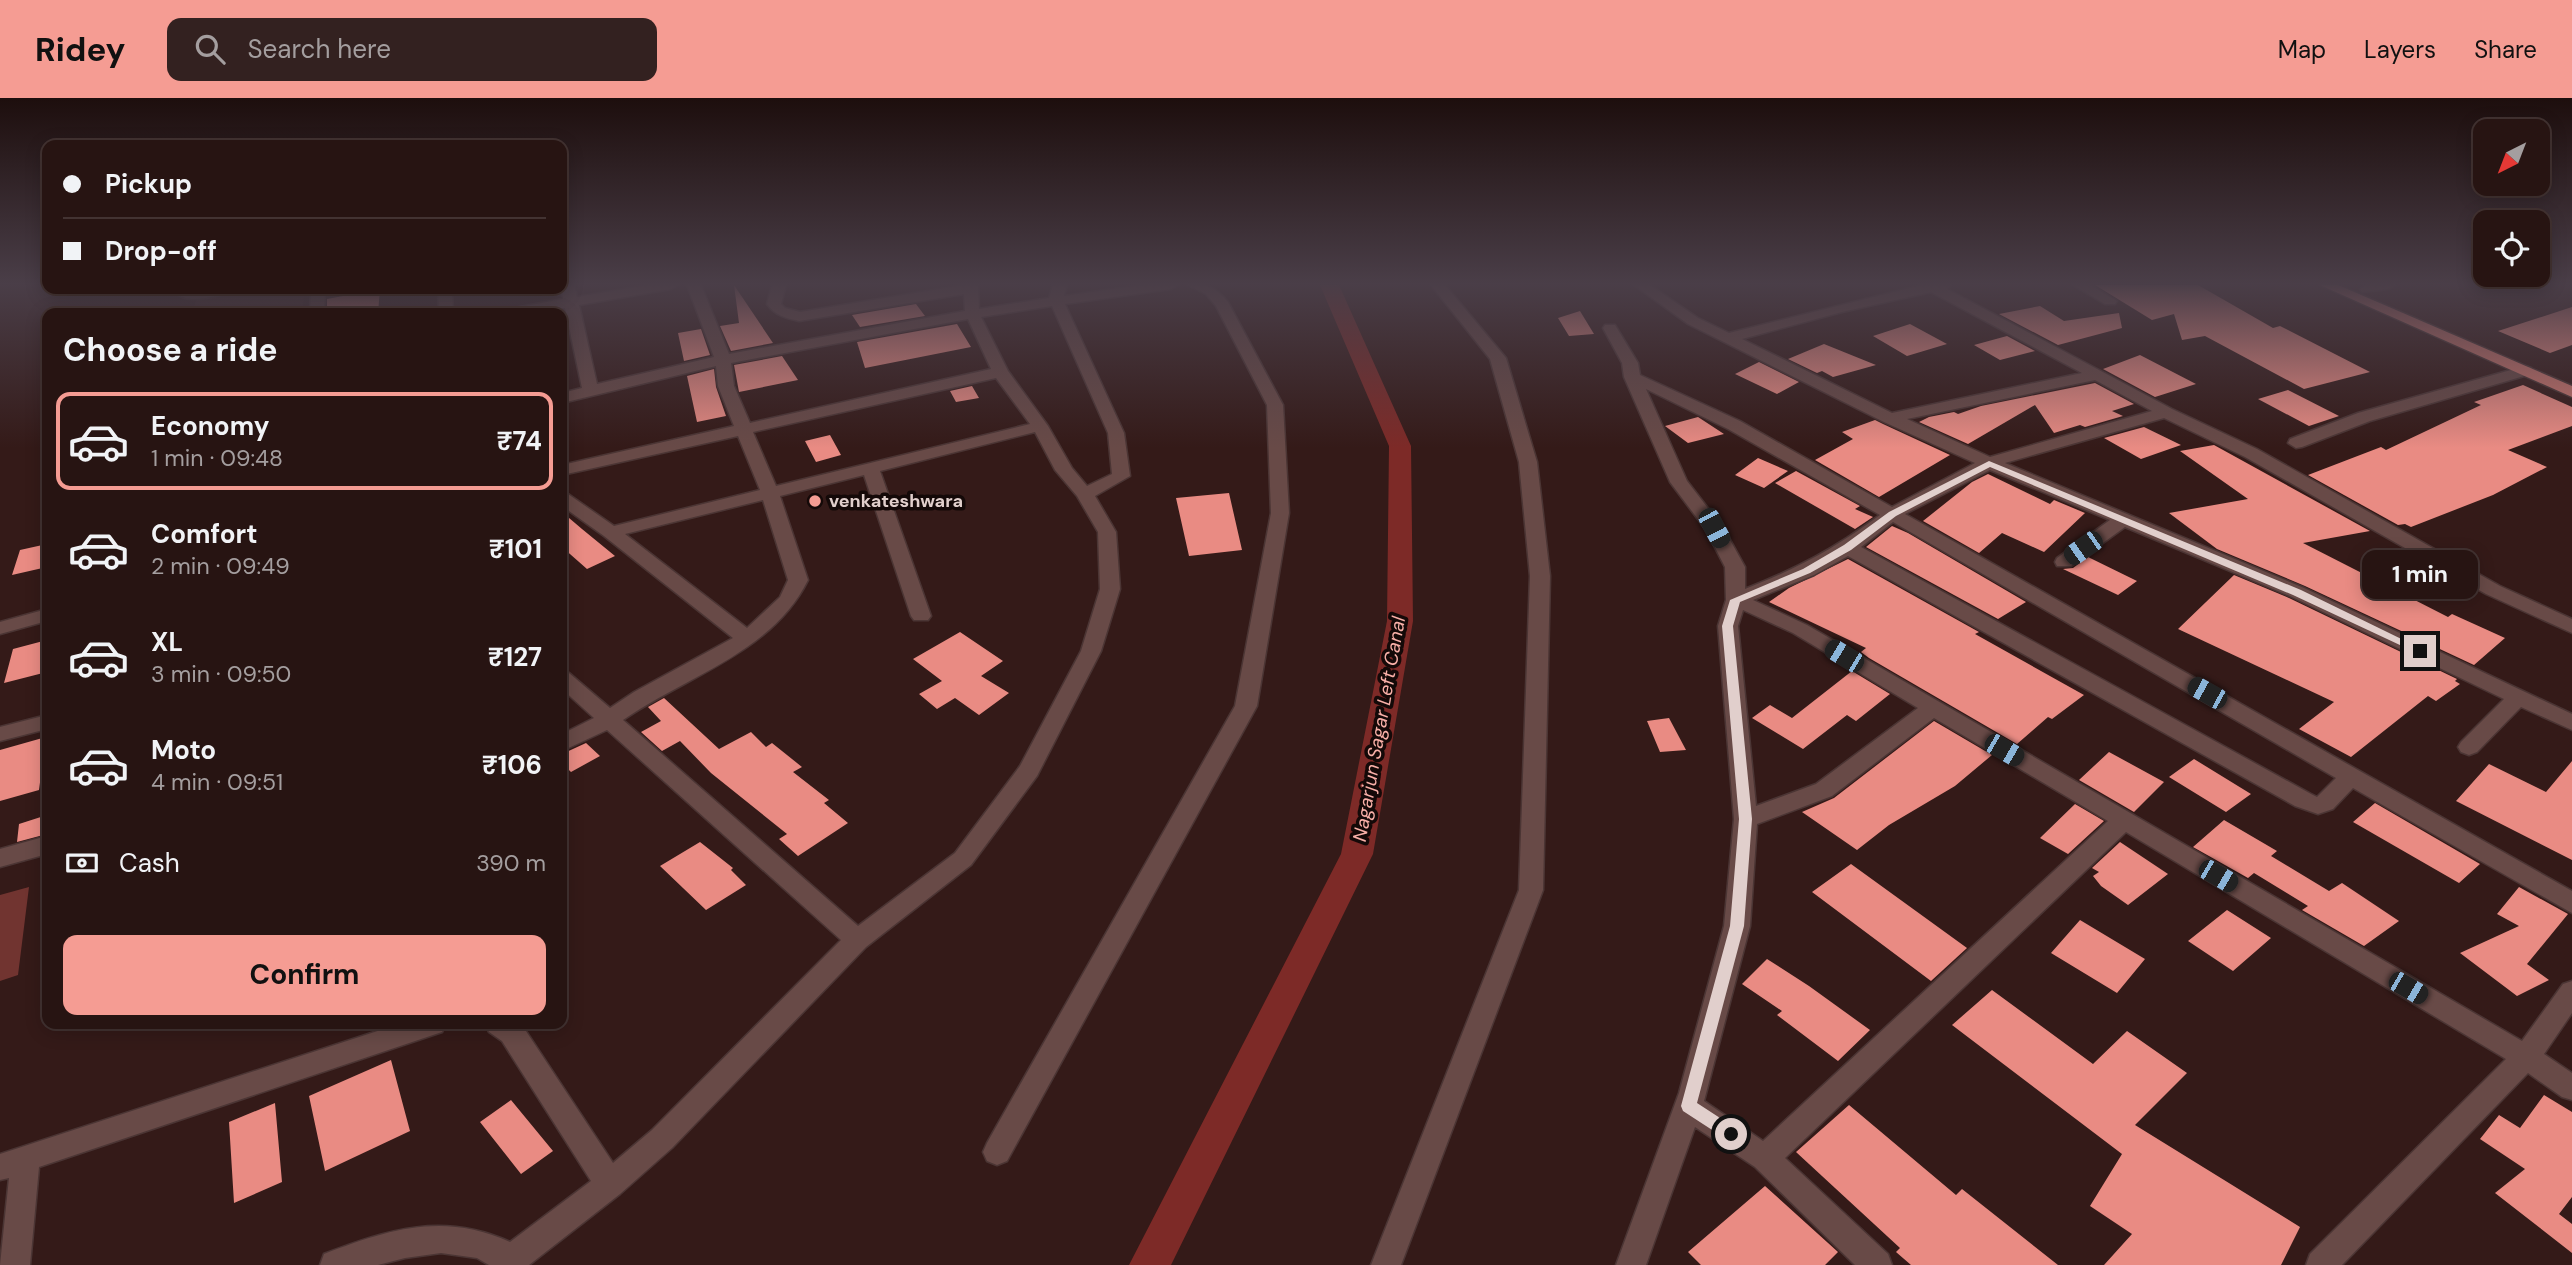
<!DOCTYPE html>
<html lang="en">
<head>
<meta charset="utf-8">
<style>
	:root { --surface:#271412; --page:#332120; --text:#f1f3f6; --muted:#a49e9f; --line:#433332; --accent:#f59c93 }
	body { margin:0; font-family:"DM Sans",sans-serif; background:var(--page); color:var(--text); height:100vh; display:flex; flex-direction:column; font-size:26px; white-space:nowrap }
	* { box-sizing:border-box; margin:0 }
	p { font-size:23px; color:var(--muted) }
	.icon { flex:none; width:38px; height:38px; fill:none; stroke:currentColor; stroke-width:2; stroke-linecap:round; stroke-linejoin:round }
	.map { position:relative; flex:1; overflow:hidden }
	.details { position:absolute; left:42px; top:210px; width:525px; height:721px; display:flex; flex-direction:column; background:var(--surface); border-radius:14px; box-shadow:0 4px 18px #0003,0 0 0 2px var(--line) }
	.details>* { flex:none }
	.guide { position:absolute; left:42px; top:42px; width:525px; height:154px; border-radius:14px; box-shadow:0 4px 18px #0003,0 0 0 2px var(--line); display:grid; align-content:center; height:154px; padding:0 21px; background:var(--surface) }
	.needle { width:46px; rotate:222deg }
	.controls { position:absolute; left:2473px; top:21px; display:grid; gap:14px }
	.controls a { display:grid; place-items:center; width:77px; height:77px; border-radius:14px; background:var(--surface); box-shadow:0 4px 18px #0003,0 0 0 2px var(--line); font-size:35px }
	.end { position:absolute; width:32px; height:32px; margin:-16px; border:9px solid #e1cfcc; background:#111; box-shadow:0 0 0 4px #111 }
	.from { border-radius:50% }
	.bubble { position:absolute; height:49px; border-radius:14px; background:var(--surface); box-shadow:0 4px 18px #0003,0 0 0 2px var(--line); font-size:23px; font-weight:700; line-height:49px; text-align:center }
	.car { position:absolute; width:21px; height:42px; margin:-21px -10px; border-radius:9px; box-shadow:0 0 5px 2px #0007; background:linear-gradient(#222 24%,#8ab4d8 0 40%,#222 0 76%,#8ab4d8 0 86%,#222 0) }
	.guide b { display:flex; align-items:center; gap:24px; height:66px; font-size:26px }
	.guide b+b { border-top:2px solid var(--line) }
	.guide i { width:18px; height:18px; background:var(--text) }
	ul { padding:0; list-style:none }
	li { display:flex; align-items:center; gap:21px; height:98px; margin:0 14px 10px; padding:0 7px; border:4px solid transparent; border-radius:14px }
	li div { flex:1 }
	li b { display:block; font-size:26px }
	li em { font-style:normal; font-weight:700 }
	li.current { border-color:var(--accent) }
	li>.icon { width:63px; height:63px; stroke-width:1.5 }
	h2 { padding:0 21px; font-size:32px; line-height:84px }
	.pay { display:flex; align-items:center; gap:18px; height:77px; padding:0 21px; font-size:26px }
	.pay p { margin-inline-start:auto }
	.button { display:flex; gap:14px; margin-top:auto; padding:14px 21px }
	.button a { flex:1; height:80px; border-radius:14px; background:var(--accent); color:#111; font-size:28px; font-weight:700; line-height:80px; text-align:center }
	header { display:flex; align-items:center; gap:42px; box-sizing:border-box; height:98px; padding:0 35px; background:var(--accent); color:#111 }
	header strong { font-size:33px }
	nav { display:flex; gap:38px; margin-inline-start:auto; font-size:24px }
	.search { width:490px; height:63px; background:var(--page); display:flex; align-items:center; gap:18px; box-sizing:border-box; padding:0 24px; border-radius:14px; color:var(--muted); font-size:26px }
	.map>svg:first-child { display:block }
</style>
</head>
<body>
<header>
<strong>Ridey</strong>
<div class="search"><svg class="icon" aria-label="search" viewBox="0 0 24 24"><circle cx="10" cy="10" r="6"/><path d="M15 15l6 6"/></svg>Search here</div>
<nav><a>Map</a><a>Layers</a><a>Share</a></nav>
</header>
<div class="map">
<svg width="2572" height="1167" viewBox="0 0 2572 1167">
	<rect width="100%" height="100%" fill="#341a18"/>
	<path fill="#41221f" d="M 256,191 L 305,191 L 302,215 L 193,215 L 196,201 Z"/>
	<path fill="#713430" d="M 29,789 L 18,877 L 0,883 L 0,797 Z"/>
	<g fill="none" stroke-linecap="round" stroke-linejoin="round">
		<path fill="#7d2a27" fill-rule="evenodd" d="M 1320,187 L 1339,187 L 1411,348 L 1413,523 L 1373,756 L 1171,1167 L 1129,1167 L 1341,756 L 1387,523 L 1389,348 Z"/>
	</g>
	<path fill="#e98b83" d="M 734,187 L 773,245 L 731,253 L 720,228 L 739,225 Z
		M 2095,187 L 2198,187 L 2273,230 L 2280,228 L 2370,274 L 2304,291 L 2205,238 L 2182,242 L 2174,216 L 2152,222 Z
		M 380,191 L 378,215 L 327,215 L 327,201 Z
		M 916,206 L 925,218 L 860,229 L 852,217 Z
		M 2040,208 L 2064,223 L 2119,215 L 2122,230 L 2058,247 L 1999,216 Z
		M 2572,209 L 2572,247 L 2550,255 L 2498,233 Z
		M 1580,213 L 1594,236 L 1569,238 L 1558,220 Z
		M 957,226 L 971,249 L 865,270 L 857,244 Z
		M 1910,226 L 1947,246 L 1907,258 L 1873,238 Z
		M 701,231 L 710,257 L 684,263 L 678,235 Z
		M 2007,238 L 2035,253 L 2000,262 L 1974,247 Z
		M 1824,246 L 1876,267 L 1833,279 L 1822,273 L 1817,275 L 1788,261 Z
		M 2140,257 L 2196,286 L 2155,299 L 2103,271 Z
		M 782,258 L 798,282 L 739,294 L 734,267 Z
		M 1759,264 L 1799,284 L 1777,296 L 1735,276 Z
		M 714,271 L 716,289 L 726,318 L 697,324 L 687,278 Z
		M 2095,285 L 2134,306 L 2112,313 L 2123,318 L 2085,329 L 2080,327 L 2054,335 L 2035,307 L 1968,346 L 1919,324 L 1929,319 L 1954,314 L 1958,316 L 1981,308 Z
		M 2523,287 L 2572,309 L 2572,328 L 2508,352 L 2547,369 L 2493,397 L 2411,429 L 2405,426 L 2398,427 L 2308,377 L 2381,349 L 2386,352 L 2481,307 L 2474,304 Z
		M 972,288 L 979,300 L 956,304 L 950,293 Z
		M 2288,292 L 2339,318 L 2309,328 L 2258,301 Z
		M 1698,319 L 1724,336 L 1688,345 L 1665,328 Z
		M 1875,322 L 1883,326 L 1950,357 L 1879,399 L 1815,362 L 1853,341 L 1842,334 Z
		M 2144,329 L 2181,347 L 2141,361 L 2104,340 Z
		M 830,337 L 841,357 L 816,364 L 805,343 Z
		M 2214,347 L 2370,433 L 2303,445 L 2448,519 L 2452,516 L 2505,540 L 2474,567 L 2305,488 L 2217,451 L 2169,415 L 2248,401 L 2180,353 Z
		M 1758,360 L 1788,373 L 1764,390 L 1735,377 Z
		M 1796,373 L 1860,408 L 1855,411 L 1873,419 L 1855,431 L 1775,385 Z
		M 1988,376 L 2050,406 L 2054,402 L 2085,415 L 2044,454 L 2002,435 L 1979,455 L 1923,423 L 1972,384 Z
		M 1229,395 L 1242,452 L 1189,458 L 1176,400 Z
		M 562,414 L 582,431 L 615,458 L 587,471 L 562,449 Z
		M 1892,428 L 1908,435 L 2026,504 L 1998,521 L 1866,449 Z
		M 47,446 L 47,469 L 12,477 L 20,452 Z
		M 2088,459 L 2137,483 L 2118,497 L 2063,471 L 2073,470 Z
		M 1848,461 L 1979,534 L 1975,536 L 2084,597 L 2052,621 L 2048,619 L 2017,646 L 1869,560 L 1861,554 L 1866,550 L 1769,504 L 1789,490 Z
		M 2234,477 L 2289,500 L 2457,581 L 2455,583 L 2460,586 L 2436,603 L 2428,598 L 2351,659 L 2299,631 L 2334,604 L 2178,531 Z
		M 960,534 L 1003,563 L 981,578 L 1009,595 L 979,617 L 955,600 L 937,611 L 919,596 L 942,583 L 913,561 Z
		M 47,542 L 47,574 L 4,585 L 13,551 Z
		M 1852,573 L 1890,596 L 1856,623 L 1847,617 L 1803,651 L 1752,620 L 1770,607 L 1792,620 Z
		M 664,600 L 719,651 L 751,634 L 766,649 L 772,645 L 802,669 L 793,674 L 829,702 L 824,705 L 848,725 L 798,758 L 779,741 L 787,736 L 711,675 L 680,643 L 662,653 L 641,634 L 661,623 L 648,609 Z
		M 1669,620 L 1686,652 L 1660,654 L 1647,623 Z
		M 1934,623 L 1992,657 L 1955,688 L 1889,727 L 1857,752 L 1802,714 L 1834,700 Z
		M 46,639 L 39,692 L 0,703 L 0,652 Z
		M 586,645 L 600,658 L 571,674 L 562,665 L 562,656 Z
		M 2109,654 L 2164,684 L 2134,714 L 2079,682 Z
		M 2194,661 L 2251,696 L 2226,714 L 2169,679 Z
		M 2572,663 L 2572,762 L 2456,703 L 2489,666 L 2546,694 Z
		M 2375,705 L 2480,766 L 2459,785 L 2353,724 Z
		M 2075,706 L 2104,723 L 2068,756 L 2040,740 Z
		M 47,717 L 47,736 L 17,744 L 19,726 Z
		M 2224,722 L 2277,753 L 2271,758 L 2329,793 L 2342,785 L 2399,823 L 2364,848 L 2302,812 L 2308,808 L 2254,775 L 2248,780 L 2193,749 Z
		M 700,744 L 733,770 L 731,772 L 746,787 L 706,812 L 660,768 Z
		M 2120,744 L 2168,776 L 2128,807 L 2101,788 L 2093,778 L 2099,774 L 2092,770 Z
		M 1851,766 L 1967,850 L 1931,883 L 1812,794 Z
		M 2519,789 L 2568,816 L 2527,866 L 2549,882 L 2517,898 L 2460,855 L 2519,828 L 2497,816 Z
		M 2227,812 L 2271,840 L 2233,873 L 2188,843 Z
		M 2080,822 L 2145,861 L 2117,895 L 2051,855 Z
		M 1767,861 L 1809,888 L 1870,932 L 1838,963 L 1777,917 L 1782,913 L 1742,886 Z
		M 1992,892 L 2093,966 L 2127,933 L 2187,975 L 2135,1027 L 2300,1129 L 2281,1167 L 2104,1167 L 2132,1136 L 2090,1108 L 2122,1056 L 1952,927 Z
		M 391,962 L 410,1033 L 325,1073 L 309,998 Z
		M 2544,997 L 2572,1014 L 2572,1099 L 2559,1116 L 2572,1126 L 2572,1155 L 2495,1095 L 2525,1071 L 2480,1041 L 2499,1017 L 2520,1030 Z
		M 511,1002 L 553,1053 L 521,1076 L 480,1024 Z
		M 275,1005 L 282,1084 L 234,1105 L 229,1024 Z
		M 1849,1007 L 1956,1097 L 1962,1091 L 2058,1167 L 1911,1167 L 1896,1154 L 1900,1150 L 1796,1054 Z
		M 1765,1088 L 1838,1154 L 1825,1167 L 1701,1167 L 1688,1154 Z"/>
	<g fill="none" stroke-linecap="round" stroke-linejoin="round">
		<defs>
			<path id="street" d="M 562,187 L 574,187 L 577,199 L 648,187 L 678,187 L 671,191 L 579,207 L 597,286 L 714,259 L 687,187 L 701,187 L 729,256 L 965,213 L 964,196 L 799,223 C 785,220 775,217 767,206 L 772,187 L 786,187 L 781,206 L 785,210 L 800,214 L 964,187 L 978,187 L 979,211 L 1049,200 L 1053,187 L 1067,187 L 1064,198 L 1142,187 L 1178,187 L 1171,191 L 1065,206 L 1124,335 L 1130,378 L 1095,398 L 1116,434 L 1120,491 L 1101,553 L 1037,678 L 971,767 L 866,849 L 672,1050 L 620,1096 L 529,1167 L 489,1167 L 477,1160 L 441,1155 L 405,1160 L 378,1167 L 320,1167 L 324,1156 C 389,1131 444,1114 510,1144 L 591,1083 L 502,943 L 489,934 L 485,926 L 522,927 L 613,1065 L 652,1032 L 841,842 L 607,632 L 562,653 L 562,636 L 594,620 L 562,591 L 562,573 L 569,575 L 610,610 L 634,594 L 733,540 L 604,438 L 562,408 L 562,395 L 568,396 L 614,428 L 760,392 L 738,338 L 562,377 L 562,367 L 734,328 L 718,288 L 716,268 L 562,305 L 562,295 L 582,290 L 565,210 L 533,215 L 502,215 L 509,211 L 563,201 ZM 1052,208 L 1108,335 L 1112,376 L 1087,388 L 1072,370 L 1048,328 L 1008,273 L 981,219 ZM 968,221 L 991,271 L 750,325 L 734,288 L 731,265 ZM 996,280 L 1030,326 L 776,388 L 753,334 ZM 1035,334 L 1055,372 L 1077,398 L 1098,434 L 1100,491 L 1081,553 L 1020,668 L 955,755 L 858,828 L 623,622 C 686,578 772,555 808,482 L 780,398 L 864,377 L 911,518 L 914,522 L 928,522 L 931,518 L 880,373 ZM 763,402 L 788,482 L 780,499 L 747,530 L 625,436 Z
				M 1188,187 C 1208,186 1215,189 1228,204 L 1283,307 L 1289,415 L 1257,608 L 1007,1063 L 997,1067 L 987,1063 L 983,1054 L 987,1045 L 1235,608 L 1271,415 L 1267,307 L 1216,208 L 1206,196 Z
				M 1431,187 L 1445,187 L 1506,260 L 1537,364 L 1550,478 L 1543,792 L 1401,1167 L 1371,1167 L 1519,792 L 1530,478 L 1519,364 L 1490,261 Z
				M 1634,187 L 1650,187 L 1698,220 L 1729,235 L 1922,187 L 1951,187 L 1947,191 L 2172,311 L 2257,351 L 2500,488 L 2572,521 L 2572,535 L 2486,496 L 2245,359 L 2164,320 L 2005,365 L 2304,490 L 2572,616 L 2572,632 L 2521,609 L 2477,654 L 2469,657 L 2461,654 L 2458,649 L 2461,644 L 2504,601 L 2290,498 L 2125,429 L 2071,468 L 2057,468 L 2055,464 L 2057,460 L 2110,422 L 1990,372 L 1905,416 L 2572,793 L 2572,815 L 2353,690 L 2333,711 L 2318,716 L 2295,708 L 1848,458 L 1814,477 L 1753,502 L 1807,527 L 2522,943 L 2563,886 L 2572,883 L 2572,915 L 2544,956 L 2572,975 L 2572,1002 L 2562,999 L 2528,975 L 2342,1167 L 2306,1167 L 2310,1156 L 2506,961 L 2126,734 L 1785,1060 L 1888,1156 L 1892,1167 L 1855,1167 L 1755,1069 L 1695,1029 L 1646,1167 L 1616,1167 L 1679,995 L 1724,828 L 1734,721 L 1718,528 L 1726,502 L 1725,469 L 1706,432 L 1670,384 L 1624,279 L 1622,265 L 1603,230 L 1605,227 L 1615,227 L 1638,265 L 1640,277 L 1740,323 L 1892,409 L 1975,365 L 1884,324 L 1688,226 ZM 1931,194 L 2082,275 L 1892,315 L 1742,241 L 1842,214 ZM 2095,282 L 2152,313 L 1990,359 L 1907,321 ZM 1646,291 L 1728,331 L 1880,417 C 1834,451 1798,470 1745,491 L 1745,469 L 1724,431 L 1687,383 ZM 1893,424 L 2336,680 L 2317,699 L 2311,696 L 1861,449 ZM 1743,512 L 1793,535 L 1918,610 L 1816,686 L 1756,708 L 1738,528 ZM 1934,620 L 2108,723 L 1763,1043 L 1704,1003 L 1750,828 L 1757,726 L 1832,698 Z
				M 2073,187 L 2090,187 L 2117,203 L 2115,206 L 2105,206 Z
				M 2367,187 L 2395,187 L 2388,191 L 2362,194 L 2360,191 Z
				M 199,191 L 232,191 C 222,199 189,205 179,197 L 181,194 Z
				M 311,191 L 325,191 L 324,215 L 310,215 Z
				M 438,191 L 452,191 L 453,215 L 439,215 Z
				M 2525,268 L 2531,270 L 2533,273 L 2531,276 L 2370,323 L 2302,349 L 2296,350 L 2288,345 L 2290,341 L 2358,315 Z
				M 47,511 L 47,523 L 0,536 L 0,524 Z
				M 47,617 L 47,631 L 0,643 L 0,629 Z
				M 47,738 L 47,756 L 0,769 L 0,751 Z
				M 399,926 L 446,926 L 442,934 L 39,1069 L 30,1167 L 0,1167 L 9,1080 L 0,1082 L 0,1056 Z"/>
			<path id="highway" d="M 2320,187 L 2338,187 L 2572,288 L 2572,299 Z"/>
		</defs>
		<use href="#street" stroke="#4b3534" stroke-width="3"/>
		<use href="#highway" stroke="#4b3534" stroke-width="3"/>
		<use href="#street" fill="#684a47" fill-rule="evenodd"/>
		<use href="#highway" fill="#cb766e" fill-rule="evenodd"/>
	</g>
	<linearGradient id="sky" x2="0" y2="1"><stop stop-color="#1d0e0d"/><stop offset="0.53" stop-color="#4a3e48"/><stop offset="1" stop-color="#4a3e48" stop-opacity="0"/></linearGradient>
	<rect width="2572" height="350" fill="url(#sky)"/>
	<path fill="#e1cfcc" d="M 1989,363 L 2301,492 L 2426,553 L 2417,555 L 2293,497 L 1990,369 L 1896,418 L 1851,452 L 1810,475 L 1740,504 L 1733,528 L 1752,721 L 1744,828 L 1697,1005 L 1737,1031 L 1739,1036 L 1737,1041 L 1726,1041 L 1683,1013 L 1681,1008 L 1730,828 L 1739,721 L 1722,528 L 1730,502 L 1803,471 L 1844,447 L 1889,414 Z"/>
	<circle fill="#f59c93" stroke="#140908" stroke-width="2.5" cx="815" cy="403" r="7"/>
	<g text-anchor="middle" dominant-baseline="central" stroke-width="7" stroke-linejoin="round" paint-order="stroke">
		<g font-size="18" font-weight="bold" fill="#e1cfcc" stroke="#140908" text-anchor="start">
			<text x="829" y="403">venkateshwara</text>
		</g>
		<g font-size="19" font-style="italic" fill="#f9b0a8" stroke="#140908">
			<text transform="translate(1379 631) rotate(-80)">Nagarjun Sagar Left Canal</text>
		</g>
	</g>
</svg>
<div class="controls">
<a><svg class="needle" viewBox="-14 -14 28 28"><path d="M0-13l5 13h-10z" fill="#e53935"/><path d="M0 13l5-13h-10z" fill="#a49e9f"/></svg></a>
<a><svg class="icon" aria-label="locate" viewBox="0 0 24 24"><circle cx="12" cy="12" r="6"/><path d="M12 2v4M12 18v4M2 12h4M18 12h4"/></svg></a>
</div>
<i class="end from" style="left:1731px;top:1036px"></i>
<i class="end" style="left:2420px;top:553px"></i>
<div class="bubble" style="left:2362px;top:452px;width:116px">1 min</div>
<i class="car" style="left:1714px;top:430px;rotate:152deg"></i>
<i class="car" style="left:2083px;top:450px;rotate:235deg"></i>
<i class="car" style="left:1844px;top:558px;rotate:301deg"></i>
<i class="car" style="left:2207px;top:595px;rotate:299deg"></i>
<i class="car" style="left:2004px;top:652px;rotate:120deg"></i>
<i class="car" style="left:2218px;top:778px;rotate:120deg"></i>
<i class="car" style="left:2408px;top:890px;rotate:120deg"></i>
<div class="guide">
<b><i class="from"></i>Pickup</b>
<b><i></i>Drop-off</b>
</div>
<section class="details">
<h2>Choose a ride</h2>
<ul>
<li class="current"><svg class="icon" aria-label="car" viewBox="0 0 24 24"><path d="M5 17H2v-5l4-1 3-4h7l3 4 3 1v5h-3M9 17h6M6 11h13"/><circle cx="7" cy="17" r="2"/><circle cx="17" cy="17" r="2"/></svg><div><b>Economy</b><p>1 min · 09:48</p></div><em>₹74</em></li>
<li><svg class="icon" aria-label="car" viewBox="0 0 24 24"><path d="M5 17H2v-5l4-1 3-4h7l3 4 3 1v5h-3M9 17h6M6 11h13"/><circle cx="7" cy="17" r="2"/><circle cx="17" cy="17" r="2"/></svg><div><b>Comfort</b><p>2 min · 09:49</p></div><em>₹101</em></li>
<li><svg class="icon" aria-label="car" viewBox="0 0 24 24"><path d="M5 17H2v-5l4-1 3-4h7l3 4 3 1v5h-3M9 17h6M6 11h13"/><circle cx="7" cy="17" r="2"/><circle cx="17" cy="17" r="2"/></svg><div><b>XL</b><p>3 min · 09:50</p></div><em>₹127</em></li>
<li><svg class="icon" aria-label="car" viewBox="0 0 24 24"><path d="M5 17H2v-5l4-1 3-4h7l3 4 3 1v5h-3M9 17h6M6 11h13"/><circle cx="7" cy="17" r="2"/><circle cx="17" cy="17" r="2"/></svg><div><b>Moto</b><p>4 min · 09:51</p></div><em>₹106</em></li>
</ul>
<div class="pay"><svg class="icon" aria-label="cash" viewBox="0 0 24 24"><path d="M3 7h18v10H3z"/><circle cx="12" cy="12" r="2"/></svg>Cash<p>390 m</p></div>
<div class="button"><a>Confirm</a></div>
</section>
</div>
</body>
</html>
